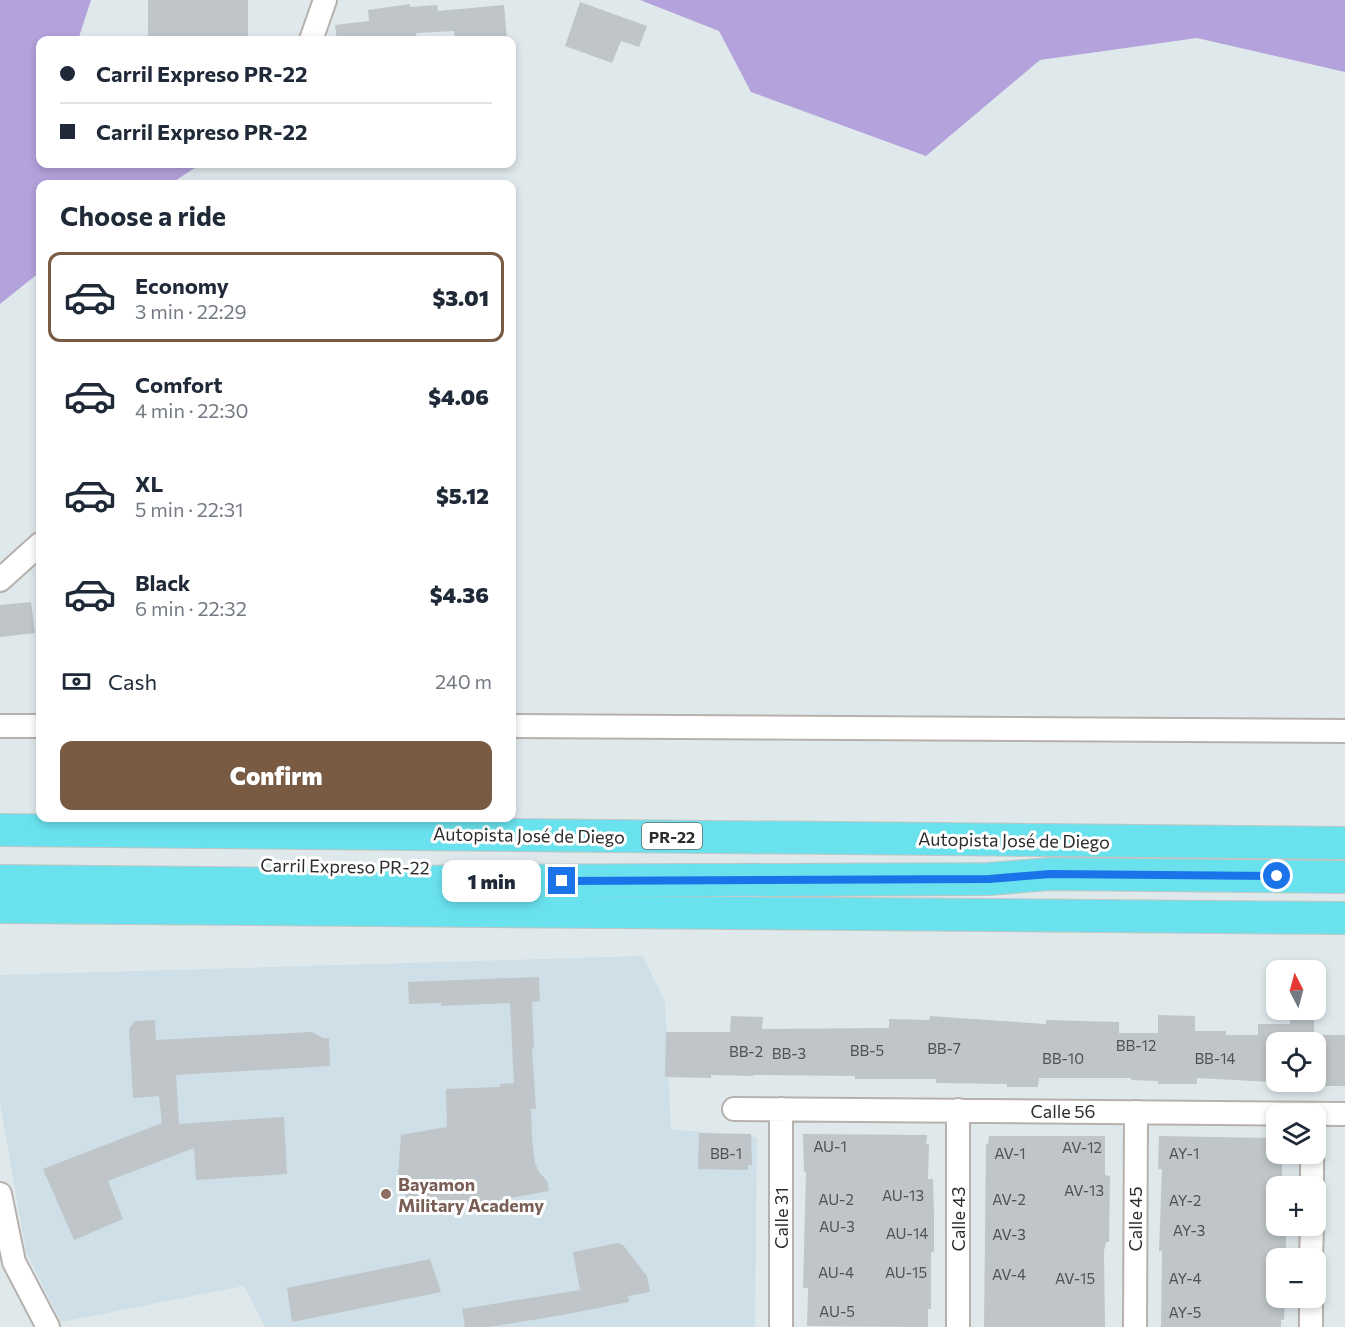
<!DOCTYPE html>
<html lang="en">
<head>
<meta charset="utf-8">
<style>
	:root { --surface:#fff; --page:#f6f6f7; --text:#1f2937; --muted:#747a83; --line:#e0e1e3; --accent:#795a43 }
	body { margin:0; font-family:Commissioner,sans-serif; background:var(--page); color:var(--text); height:100vh; display:flex; flex-direction:column; font-size:22px; white-space:nowrap }
	* { box-sizing:border-box; margin:0 }
	p { font-size:20px; color:var(--muted) }
	.icon { flex:none; width:33px; height:33px; fill:none; stroke:currentColor; stroke-width:2; stroke-linecap:round; stroke-linejoin:round }
	.map { position:relative; flex:1; overflow:hidden }
	.side { position:absolute; left:36px; top:180px; width:480px; height:642px; display:flex; flex-direction:column; background:var(--surface); border-radius:12px; box-shadow:0 3px 9px #0003 }
	.side>* { flex:none }
	.guide { position:absolute; left:36px; top:36px; width:480px; height:132px; border-radius:12px; box-shadow:0 3px 9px #0003; display:grid; align-content:center; height:132px; padding:0 24px; background:var(--surface) }
	.needle { width:39px; rotate:354deg }
	.tools { position:absolute; left:1266px; top:960px; display:grid; gap:12px }
	.tools a { display:grid; place-items:center; width:60px; height:60px; border-radius:12px; background:var(--surface); box-shadow:0 3px 9px #0003; font-size:30px }
	.end { position:absolute; width:27px; height:27px; margin:-14px; border:8px solid #1a73e8; background:#fff; box-shadow:0 0 0 3px #fff }
	.from { border-radius:50% }
	.bubble { position:absolute; height:42px; border-radius:12px; background:var(--surface); box-shadow:0 3px 9px #0003; font-size:20px; font-weight:800; line-height:42px; text-align:center }
	.guide b { display:flex; align-items:center; gap:21px; height:57px; font-size:22px }
	.guide b+b { border-top:2px solid var(--line) }
	.guide i { width:15px; height:15px; background:var(--text) }
	ul { padding:0; list-style:none }
	li { display:flex; align-items:center; gap:18px; height:90px; margin:0 12px 9px; padding:0 12px; border:3px solid transparent; border-radius:12px }
	li div { flex:1 }
	li b { display:block; font-size:22px }
	li em { font-style:normal; font-weight:800 }
	li.current { border-color:var(--accent) }
	li>.icon { width:54px; height:54px; stroke-width:1.5 }
	h2 { padding:0 24px; font-size:27px; line-height:72px }
	.pay { display:flex; align-items:center; gap:15px; height:66px; padding:0 24px; font-size:22px }
	.pay p { margin-inline-start:auto }
	.primary-button { display:flex; gap:12px; margin-top:auto; padding:12px 24px }
	.primary-button a { flex:1; height:69px; border-radius:12px; background:var(--accent); color:#fff; font-size:24px; font-weight:800; line-height:69px; text-align:center }
	.map>svg:first-child { display:block }
</style>
</head>
<body>
<div class="map">
<svg width="1345" height="1327" viewBox="0 0 1345 1327">
	<rect width="100%" height="100%" fill="#dfe9ec"/>
	<path fill="#cedfe7" d="M 643,956 L 665,1002 L 671,1129 L 757,1137 L 755,1327 L 265,1327 L 244,1286 L 61,1322 L 26,1252 L 0,1103 L 0,975 Z"/>
	<path fill="#b4a2dc" d="M 0,0 L 91,0 L 78,40 L 40,40 L 40,164 L 198,164 L 198,166 L 170,184 L 40,184 L 40,272 L 0,304 Z
		M 640,0 L 1345,0 L 1345,72 L 1197,38 L 1040,60 L 926,156 L 751,92 L 719,31 Z"/>
	<path fill="#bfc5c8" d="M 148,0 L 248,0 L 248,40 L 148,40 Z
		M 580,2 L 647,26 L 639,47 L 621,41 L 612,63 L 565,46 Z
		M 410,4 L 410,7 L 437,5 L 438,11 L 504,5 L 507,40 L 455,40 L 454,31 L 416,33 L 417,40 L 337,40 L 335,25 L 369,21 L 368,10 Z
		M 31,602 L 35,633 L 0,637 L 0,605 Z
		M 539,977 L 540,1001 L 532,1002 L 534,1048 L 532,1048 L 536,1109 L 531,1109 L 532,1139 L 535,1163 L 539,1172 L 547,1181 L 549,1191 L 416,1215 L 416,1212 L 412,1212 L 398,1176 L 401,1135 L 447,1127 L 446,1089 L 500,1087 L 500,1084 L 514,1083 L 510,1003 L 441,1006 L 441,1003 L 409,1004 L 408,982 Z
		M 1158,1015 L 1195,1016 L 1195,1031 L 1226,1031 L 1226,1035 L 1258,1035 L 1258,1024 L 1290,1024 L 1290,1020 L 1314,1020 L 1314,1042 L 1274,1042 L 1274,1082 L 1197,1078 L 1197,1084 L 1158,1084 L 1158,1081 L 1131,1080 L 1131,1078 L 1039,1078 L 1038,1087 L 1007,1087 L 1007,1084 L 936,1083 L 936,1079 L 855,1079 L 855,1076 L 753,1075 L 753,1076 L 711,1075 L 711,1078 L 665,1077 L 666,1032 L 730,1032 L 731,1016 L 763,1017 L 762,1029 L 889,1028 L 889,1019 L 929,1020 L 930,1016 L 1046,1024 L 1046,1020 L 1119,1022 L 1119,1033 L 1158,1033 Z
		M 155,1020 L 156,1040 L 312,1032 L 323,1038 L 329,1038 L 330,1066 L 176,1075 L 179,1124 L 284,1117 L 287,1174 L 196,1180 L 194,1148 L 108,1181 L 123,1219 L 74,1240 L 43,1169 L 162,1123 L 159,1096 L 133,1098 L 129,1029 L 135,1021 Z
		M 1317,1035 L 1345,1035 L 1345,1086 L 1325,1086 L 1325,1084 L 1316,1084 Z
		M 699,1133 L 751,1134 L 752,1165 L 748,1165 L 748,1170 L 698,1169 Z
		M 803,1134 L 927,1135 L 926,1144 L 929,1144 L 928,1179 L 933,1179 L 934,1214 L 934,1252 L 931,1252 L 931,1309 L 928,1309 L 928,1327 L 807,1326 L 808,1288 L 803,1288 L 806,1172 L 804,1172 Z
		M 989,1136 L 1105,1136 L 1105,1175 L 1110,1176 L 1109,1242 L 1106,1242 L 1104,1251 L 1105,1327 L 984,1327 L 986,1144 L 988,1144 Z
		M 1159,1136 L 1276,1138 L 1276,1154 L 1282,1154 L 1282,1186 L 1276,1186 L 1276,1226 L 1286,1226 L 1286,1255 L 1276,1255 L 1276,1298 L 1285,1300 L 1284,1320 L 1281,1320 L 1281,1327 L 1161,1327 L 1162,1251 L 1159,1251 L 1162,1169 L 1158,1169 Z
		M 618,1243 L 623,1245 L 647,1276 L 650,1292 L 628,1296 L 629,1302 L 557,1316 L 488,1327 L 465,1327 L 462,1309 L 580,1290 L 573,1252 Z
		M 430,1259 L 441,1292 L 292,1322 L 287,1288 Z"/>
	<g fill="none" stroke-linecap="round" stroke-linejoin="round">
		<defs>
			<path id="minor" d="M 311,40 L 325,0
				M 0,580 L 40,544
				M 0,726 L 40,726
				M 512,726 L 1345,731
				M 734,1109 L 1345,1114
				M 1312,1186 L 1312,1154
				M 0,1194 L 14,1262 L 48,1327
				M 1311,1258 L 1312,1226
				M 781,1327 L 781,1109
				M 958,1327 L 958,1110
				M 1135,1327 L 1136,1112
				M 1311,1327 L 1311,1298"/>
			<path id="highway" d="M 0,830 L 1345,843
				M 0,881 L 316,884 L 473,881 L 989,879 L 1050,874 L 1345,877
				M 0,907 L 1345,918"/>
		</defs>
		<use href="#minor" stroke="#b6b1ac" stroke-width="26"/>
		<use href="#highway" stroke="#c4c4c4" stroke-width="34"/>
		<use href="#minor" stroke="#fff" stroke-width="22"/>
		<use href="#highway" stroke="#69e2ee" stroke-width="32"/>
	</g>
	<g fill="none" stroke-linecap="round" stroke-linejoin="round">
		<path stroke="#1a73e8" stroke-width="8" d="M 562,881 L 989,879 L 1050,874 L 1277,876"/>
	</g>
	<circle fill="#8d6e63" stroke="#fff" stroke-width="2" cx="386" cy="1194" r="6"/>
	<g text-anchor="middle" dominant-baseline="central" stroke-width="6" stroke-linejoin="round" paint-order="stroke">
		<g font-size="15" fill="#515253">
			<text x="1136" y="1045">BB-12</text>
			<text x="944" y="1048">BB-7</text>
			<text x="867" y="1050">BB-5</text>
			<text x="746" y="1051">BB-2</text>
			<text x="789" y="1053">BB-3</text>
			<text x="1063" y="1058">BB-10</text>
			<text x="1215" y="1058">BB-14</text>
			<text x="830" y="1146">AU-1</text>
			<text x="1082" y="1147">AV-12</text>
			<text x="726" y="1153">BB-1</text>
			<text x="1010" y="1153">AV-1</text>
			<text x="1184" y="1153">AY-1</text>
			<text x="1084" y="1190">AV-13</text>
			<text x="903" y="1195">AU-13</text>
			<text x="836" y="1199">AU-2</text>
			<text x="1009" y="1199">AV-2</text>
			<text x="1185" y="1200">AY-2</text>
			<text x="837" y="1226">AU-3</text>
			<text x="1189" y="1230">AY-3</text>
			<text x="907" y="1233">AU-14</text>
			<text x="1009" y="1234">AV-3</text>
			<text x="836" y="1272">AU-4</text>
			<text x="906" y="1272">AU-15</text>
			<text x="1009" y="1274">AV-4</text>
			<text x="1075" y="1278">AV-15</text>
			<text x="1185" y="1278">AY-4</text>
			<text x="837" y="1311">AU-5</text>
			<text x="1185" y="1312">AY-5</text>
		</g>
		<rect fill="#fff" stroke="#6b6b6b" stroke-width="1.5" x="642" y="823" width="60" height="26" rx="4.5"/>
		<g font-size="16" font-weight="bold" fill="#2c2c2c">
			<text x="672" y="836">PR-22</text>
		</g>
		<g font-size="18" fill="#2c2c2c" stroke="#fff">
			<text transform="translate(529 835) rotate(1)">Autopista José de Diego</text>
			<text transform="translate(1014 840) rotate(1)">Autopista José de Diego</text>
			<text transform="translate(345 866) rotate(1)">Carril Expreso PR-22</text>
			<text x="1063" y="1111">Calle 56</text>
			<text transform="translate(781 1218) rotate(-90)">Calle 31</text>
			<text transform="translate(958 1219) rotate(-90)">Calle 43</text>
			<text transform="translate(1135 1219) rotate(-90)">Calle 45</text>
		</g>
		<g font-size="18" font-weight="bold" fill="#785e54" stroke="#fff" text-anchor="start">
			<text x="398" y="1184">Bayamon<tspan x="398" dy="21">Military Academy</tspan></text>
		</g>
	</g>
</svg>
<div class="tools">
<a><svg class="needle" viewBox="-14 -14 28 28"><path d="M0-13l5 13h-10z" fill="#e53935"/><path d="M0 13l5-13h-10z" fill="#747a83"/></svg></a>
<a><svg class="icon" aria-label="locate" viewBox="0 0 24 24"><circle cx="12" cy="12" r="6"/><path d="M12 2v4M12 18v4M2 12h4M18 12h4"/></svg></a>
<a><svg class="icon" aria-label="layers" viewBox="0 0 24 24"><path d="M12 4l9 5-9 5-9-5zM3 14l9 5 9-5"/></svg></a>
<a>+</a>
<a>−</a>
</div>
<i class="end from" style="left:1277px;top:876px"></i>
<i class="end" style="left:562px;top:881px"></i>
<div class="bubble" style="left:442px;top:860px;width:99px">1 min</div>
<div class="guide">
<b><i class="from"></i>Carril Expreso PR-22</b>
<b><i></i>Carril Expreso PR-22</b>
</div>
<section class="side">
<h2>Choose a ride</h2>
<ul>
<li class="current"><svg class="icon" aria-label="car" viewBox="0 0 24 24"><path d="M5 17H2v-5l4-1 3-4h7l3 4 3 1v5h-3M9 17h6M6 11h13"/><circle cx="7" cy="17" r="2"/><circle cx="17" cy="17" r="2"/></svg><div><b>Economy</b><p>3 min · 22:29</p></div><em>$3.01</em></li>
<li><svg class="icon" aria-label="car" viewBox="0 0 24 24"><path d="M5 17H2v-5l4-1 3-4h7l3 4 3 1v5h-3M9 17h6M6 11h13"/><circle cx="7" cy="17" r="2"/><circle cx="17" cy="17" r="2"/></svg><div><b>Comfort</b><p>4 min · 22:30</p></div><em>$4.06</em></li>
<li><svg class="icon" aria-label="car" viewBox="0 0 24 24"><path d="M5 17H2v-5l4-1 3-4h7l3 4 3 1v5h-3M9 17h6M6 11h13"/><circle cx="7" cy="17" r="2"/><circle cx="17" cy="17" r="2"/></svg><div><b>XL</b><p>5 min · 22:31</p></div><em>$5.12</em></li>
<li><svg class="icon" aria-label="car" viewBox="0 0 24 24"><path d="M5 17H2v-5l4-1 3-4h7l3 4 3 1v5h-3M9 17h6M6 11h13"/><circle cx="7" cy="17" r="2"/><circle cx="17" cy="17" r="2"/></svg><div><b>Black</b><p>6 min · 22:32</p></div><em>$4.36</em></li>
</ul>
<div class="pay"><svg class="icon" aria-label="cash" viewBox="0 0 24 24"><path d="M3 7h18v10H3z"/><circle cx="12" cy="12" r="2"/></svg>Cash<p>240 m</p></div>
<div class="primary-button"><a>Confirm</a></div>
</section>
</div>
</body>
</html>
